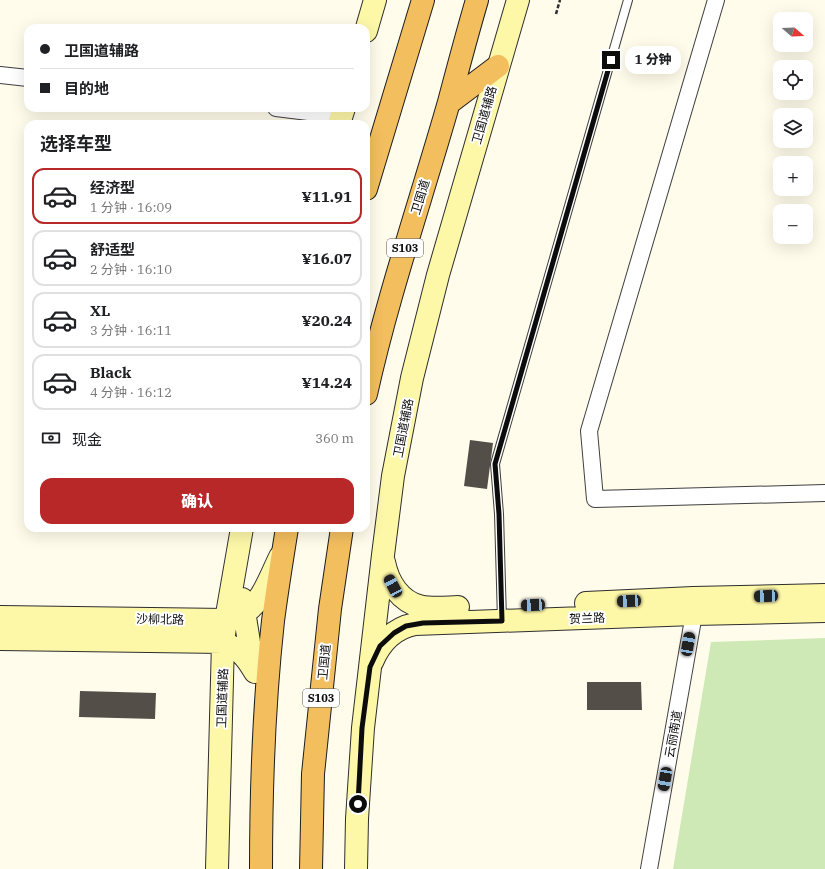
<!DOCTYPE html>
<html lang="zh">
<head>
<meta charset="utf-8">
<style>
	:root { --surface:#fff; --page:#f6f6f6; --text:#202124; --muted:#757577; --line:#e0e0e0; --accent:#b82829 }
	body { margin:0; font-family:"IBM Plex Serif","Noto Sans SC",serif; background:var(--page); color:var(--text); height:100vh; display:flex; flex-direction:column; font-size:15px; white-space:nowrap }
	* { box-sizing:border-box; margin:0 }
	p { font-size:13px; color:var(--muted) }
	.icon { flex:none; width:22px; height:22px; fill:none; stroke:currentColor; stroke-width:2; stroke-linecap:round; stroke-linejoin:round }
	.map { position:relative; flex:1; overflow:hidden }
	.sheet { position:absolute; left:24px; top:120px; width:346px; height:412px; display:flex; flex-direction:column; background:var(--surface); border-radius:12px; box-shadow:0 4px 16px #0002 }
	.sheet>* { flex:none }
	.hud { position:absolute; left:24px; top:24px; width:346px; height:88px; border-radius:12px; box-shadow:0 4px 16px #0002; display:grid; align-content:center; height:88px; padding:0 16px; background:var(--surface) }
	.needle { width:26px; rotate:109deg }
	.fabs { position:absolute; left:773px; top:12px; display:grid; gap:8px }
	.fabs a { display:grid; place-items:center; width:40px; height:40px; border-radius:8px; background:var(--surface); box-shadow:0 4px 16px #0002; font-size:20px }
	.end { position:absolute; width:18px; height:18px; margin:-9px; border:5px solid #0c0c0c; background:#fff; box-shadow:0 0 0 2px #fff }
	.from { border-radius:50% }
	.bubble { position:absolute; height:28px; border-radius:12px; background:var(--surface); box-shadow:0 4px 16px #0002; font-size:13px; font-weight:800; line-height:28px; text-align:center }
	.car { position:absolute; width:12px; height:24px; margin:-12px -6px; border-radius:5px; box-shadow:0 0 3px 1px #0007; background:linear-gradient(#222 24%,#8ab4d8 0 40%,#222 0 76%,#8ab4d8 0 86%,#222 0) }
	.hud b { display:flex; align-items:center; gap:14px; height:38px; font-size:15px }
	.hud b+b { border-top:1px solid var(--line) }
	.hud i { width:10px; height:10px; background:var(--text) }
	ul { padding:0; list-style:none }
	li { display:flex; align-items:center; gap:12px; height:56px; margin:0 8px 6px; padding:0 8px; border:2px solid var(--line); border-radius:12px }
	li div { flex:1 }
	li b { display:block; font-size:15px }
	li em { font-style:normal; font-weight:800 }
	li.current { border-color:var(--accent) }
	li>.icon { width:36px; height:36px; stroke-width:1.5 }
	h2 { padding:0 16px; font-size:18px; line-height:48px }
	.pay { display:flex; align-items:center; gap:10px; height:44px; padding:0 16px; font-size:15px }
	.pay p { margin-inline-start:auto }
	.cta { display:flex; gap:8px; margin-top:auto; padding:8px 16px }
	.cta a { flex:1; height:46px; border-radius:12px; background:var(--accent); color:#fff; font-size:16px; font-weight:800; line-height:46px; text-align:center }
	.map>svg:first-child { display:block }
</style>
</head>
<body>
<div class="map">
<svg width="825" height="869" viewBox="0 0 825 869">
	<rect width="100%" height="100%" fill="#fffceb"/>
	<path fill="#cee8b6" d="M 825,638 L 825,869 L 673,869 L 711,642 Z"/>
	<path fill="#544e49" d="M 470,440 L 493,443 L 487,489 L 464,486 Z
		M 587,682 L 641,682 L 642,710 L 587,710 Z
		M 80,691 L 156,693 L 155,719 L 79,717 Z"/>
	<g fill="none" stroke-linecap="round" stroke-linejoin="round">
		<defs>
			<path id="service" d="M 502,620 L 499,514 L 495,464 L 628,0"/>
			<path id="minor" d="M 716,0 L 589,431 L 595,499 L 825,493
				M 0,75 L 28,78
				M 276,108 L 341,116
				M 649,869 L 694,614 L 693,605"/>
			<path id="secondary" d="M 366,31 L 375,0
				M 339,124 L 344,108
				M 384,562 C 386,572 389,581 396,590 C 413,612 433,608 458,607
				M 242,599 L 249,642 L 254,668
				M 586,603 L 693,598 L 825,595
				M 0,617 L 226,620 C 232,618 239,616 244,613 C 263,601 270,577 280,557
				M 0,639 L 223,642 C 241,651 245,655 255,672
				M 372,662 C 380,643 394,628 415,624 L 694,614 L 825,611
				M 217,869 L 223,642 L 226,620 L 242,528
				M 356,869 L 357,819 L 363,728 L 383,555 L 393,476 L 412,378 L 438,275 L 518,0"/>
			<path id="trunk" d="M 449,103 L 498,66
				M 366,189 L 423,0
				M 366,394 C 388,295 421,200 449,102 C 458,68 467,34 477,0
				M 261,869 C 261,786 264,703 273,621 C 277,590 282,559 287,528
				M 311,869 L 313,774 L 330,609 L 342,528"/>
		</defs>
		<use href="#service" stroke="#3f3f3f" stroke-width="10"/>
		<use href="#minor" stroke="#3f3f3f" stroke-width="18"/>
		<use href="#secondary" stroke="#2e2e2e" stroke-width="24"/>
		<use href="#trunk" stroke="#1d1d1d" stroke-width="24"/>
		<path stroke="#2e2e2e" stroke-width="2.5" stroke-dasharray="4 2" stroke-linecap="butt" d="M 556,14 L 560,0"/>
		<use href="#service" stroke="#fff" stroke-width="8"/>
		<use href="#minor" stroke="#fff" stroke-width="16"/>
		<use href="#secondary" stroke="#fdf7a8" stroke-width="22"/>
		<use href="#trunk" stroke="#f3be5e" stroke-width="22"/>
	</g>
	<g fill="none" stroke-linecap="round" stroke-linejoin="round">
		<path stroke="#0c0c0c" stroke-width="5" d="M 358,804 L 362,728 L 370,667 L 380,646 L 394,633 L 406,626 L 423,623 L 502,621 L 499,514 L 495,464 L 611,60"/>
	</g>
	<g text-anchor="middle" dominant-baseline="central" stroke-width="4" stroke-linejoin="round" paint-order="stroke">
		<g fill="#fff" stroke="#555" stroke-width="1">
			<rect x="387" y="239" width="36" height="18" rx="3"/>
			<rect x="303" y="689" width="36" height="18" rx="3"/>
		</g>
		<g font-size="11" font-weight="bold" fill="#0c0c0c">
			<text x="405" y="248">S103</text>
			<text x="321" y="698">S103</text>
		</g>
		<g font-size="12" fill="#0c0c0c" stroke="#fff">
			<text transform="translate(484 115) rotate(-74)">卫国道辅路</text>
			<text transform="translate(420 197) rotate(-73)">卫国道</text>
			<text transform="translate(403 428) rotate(-79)">卫国道辅路</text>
			<text transform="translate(587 618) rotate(-2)">贺兰路</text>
			<text transform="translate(160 619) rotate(1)">沙柳北路</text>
			<text transform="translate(324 662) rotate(-84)">卫国道</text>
			<text transform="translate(222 698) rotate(-88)">卫国道辅路</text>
			<text transform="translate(673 734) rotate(-80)">云丽南道</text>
		</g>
	</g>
</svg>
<div class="fabs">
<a><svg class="needle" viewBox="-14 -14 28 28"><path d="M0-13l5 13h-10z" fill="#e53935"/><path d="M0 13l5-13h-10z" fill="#757577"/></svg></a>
<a><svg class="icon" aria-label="locate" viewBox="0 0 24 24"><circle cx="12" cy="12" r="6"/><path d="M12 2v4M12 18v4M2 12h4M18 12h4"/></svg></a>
<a><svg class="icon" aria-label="layers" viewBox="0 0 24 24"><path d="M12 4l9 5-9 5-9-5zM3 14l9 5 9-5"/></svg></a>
<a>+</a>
<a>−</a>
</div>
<i class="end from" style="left:358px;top:804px"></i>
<i class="end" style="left:611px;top:60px"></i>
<div class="bubble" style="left:625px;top:46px;width:56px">1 分钟</div>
<i class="car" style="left:393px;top:586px;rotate:332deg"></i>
<i class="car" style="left:766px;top:596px;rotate:268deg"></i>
<i class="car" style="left:629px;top:601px;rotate:267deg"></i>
<i class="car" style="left:533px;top:605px;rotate:267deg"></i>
<i class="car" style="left:688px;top:644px;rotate:10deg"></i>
<i class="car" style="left:665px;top:779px;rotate:190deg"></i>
<div class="hud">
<b><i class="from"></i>卫国道辅路</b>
<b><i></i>目的地</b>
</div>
<section class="sheet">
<h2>选择车型</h2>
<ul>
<li class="current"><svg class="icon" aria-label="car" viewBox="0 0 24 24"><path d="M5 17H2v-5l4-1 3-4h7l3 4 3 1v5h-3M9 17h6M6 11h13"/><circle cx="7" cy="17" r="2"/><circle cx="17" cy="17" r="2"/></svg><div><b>经济型</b><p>1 分钟 · 16:09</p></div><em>¥11.91</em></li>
<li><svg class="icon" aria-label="car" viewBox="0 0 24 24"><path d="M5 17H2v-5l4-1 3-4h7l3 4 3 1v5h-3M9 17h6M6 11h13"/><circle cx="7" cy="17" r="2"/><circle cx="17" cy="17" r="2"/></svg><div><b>舒适型</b><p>2 分钟 · 16:10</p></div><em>¥16.07</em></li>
<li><svg class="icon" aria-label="car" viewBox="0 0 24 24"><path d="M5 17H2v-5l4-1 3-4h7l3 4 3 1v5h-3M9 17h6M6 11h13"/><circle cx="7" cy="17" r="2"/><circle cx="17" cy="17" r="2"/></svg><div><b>XL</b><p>3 分钟 · 16:11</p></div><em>¥20.24</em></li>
<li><svg class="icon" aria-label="car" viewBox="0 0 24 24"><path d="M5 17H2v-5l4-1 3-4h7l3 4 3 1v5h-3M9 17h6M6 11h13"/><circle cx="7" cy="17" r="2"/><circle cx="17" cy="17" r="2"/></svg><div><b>Black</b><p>4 分钟 · 16:12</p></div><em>¥14.24</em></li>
</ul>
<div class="pay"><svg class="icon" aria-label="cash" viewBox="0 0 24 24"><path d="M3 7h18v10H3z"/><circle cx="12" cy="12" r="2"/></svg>现金<p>360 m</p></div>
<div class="cta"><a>确认</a></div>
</section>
</div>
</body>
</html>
